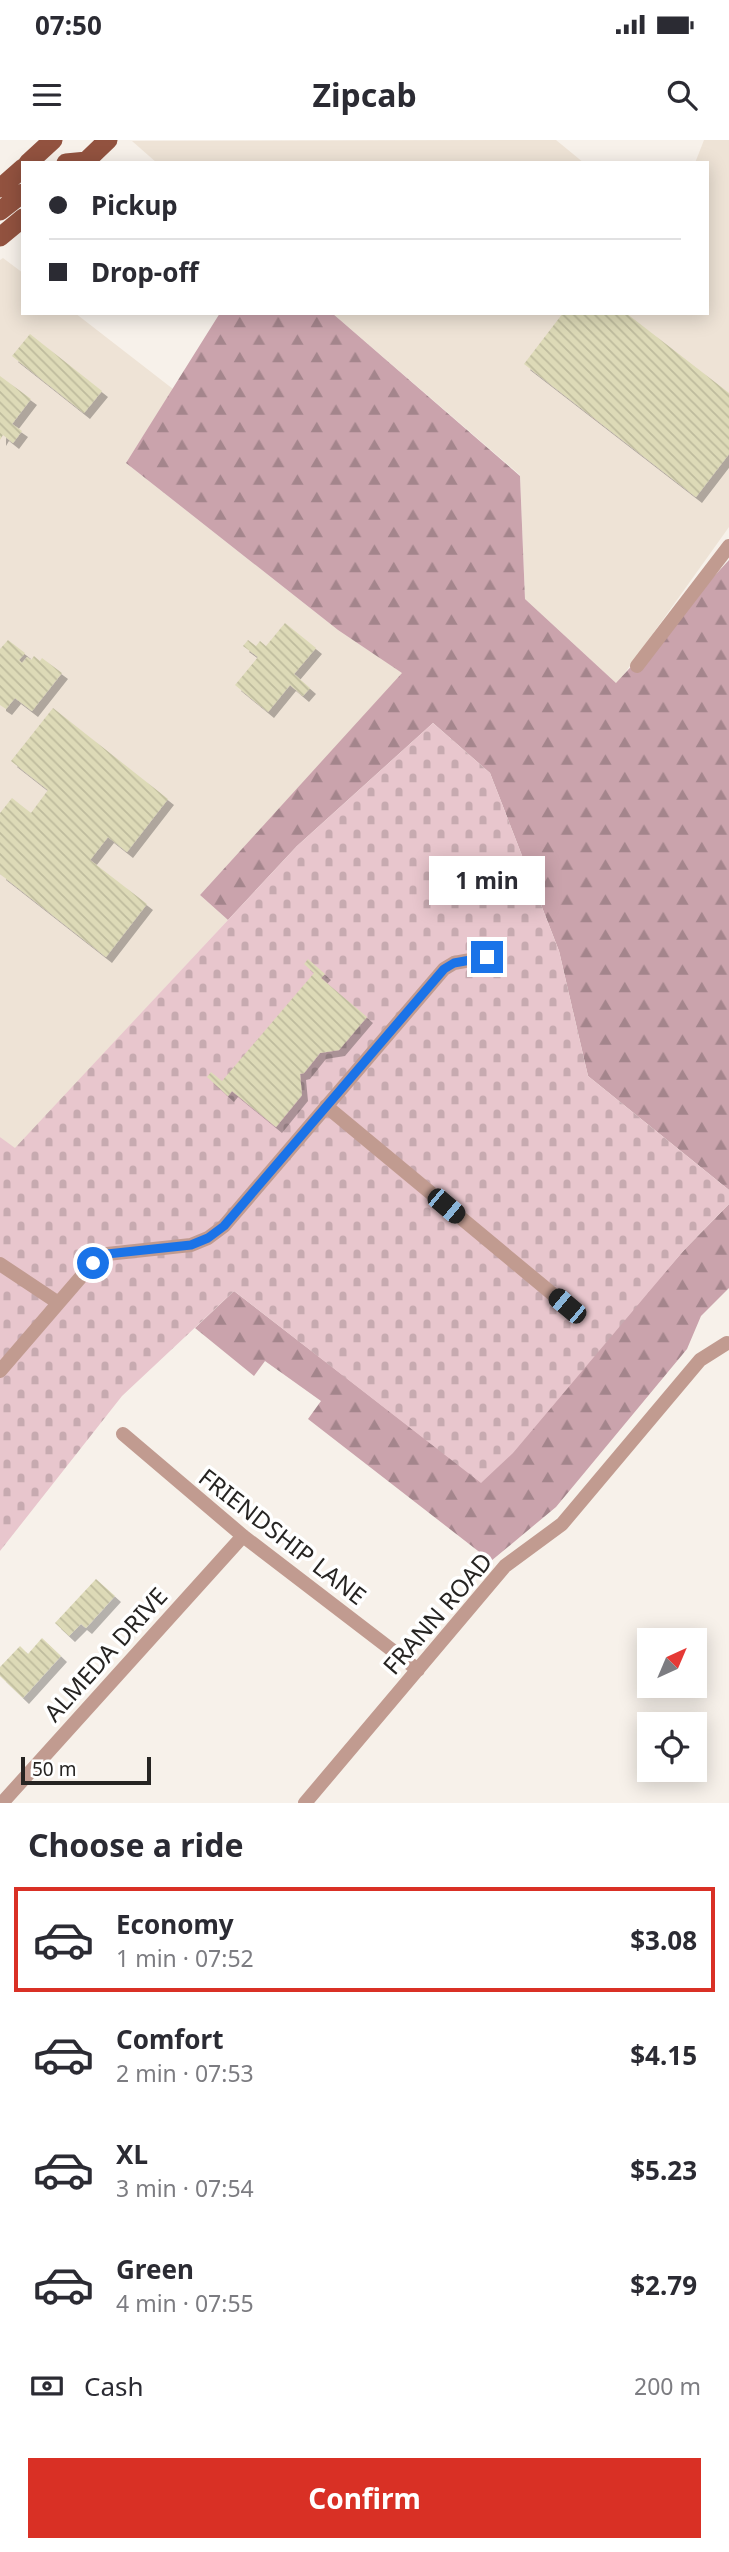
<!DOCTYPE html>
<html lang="en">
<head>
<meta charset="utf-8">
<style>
	:root { --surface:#fff; --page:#f7f7f7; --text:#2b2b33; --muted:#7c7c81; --line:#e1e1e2; --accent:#d93025 }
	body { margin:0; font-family:"Noto Sans",sans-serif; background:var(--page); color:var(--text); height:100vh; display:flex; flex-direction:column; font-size:26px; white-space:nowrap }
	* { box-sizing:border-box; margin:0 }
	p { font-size:23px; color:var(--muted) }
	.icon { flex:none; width:38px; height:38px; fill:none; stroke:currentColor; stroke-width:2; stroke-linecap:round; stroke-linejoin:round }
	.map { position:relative; height:1663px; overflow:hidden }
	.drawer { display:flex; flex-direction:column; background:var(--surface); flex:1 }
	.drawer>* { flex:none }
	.banner { position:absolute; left:21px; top:21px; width:688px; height:154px; border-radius:0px; box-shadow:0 4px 18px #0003; display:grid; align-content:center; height:154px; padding:0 28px; background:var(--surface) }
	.needle { width:46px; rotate:44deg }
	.tools { position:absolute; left:637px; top:1488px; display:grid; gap:14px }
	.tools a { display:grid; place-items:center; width:70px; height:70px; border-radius:0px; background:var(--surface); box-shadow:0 4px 18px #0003; font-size:35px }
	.scale { position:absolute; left:21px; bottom:18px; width:130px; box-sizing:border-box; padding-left:7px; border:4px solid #262422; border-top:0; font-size:19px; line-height:24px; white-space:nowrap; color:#262422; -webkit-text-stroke:5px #fff; paint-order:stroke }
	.end { position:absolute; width:32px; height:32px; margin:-16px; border:9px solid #1a73e8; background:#fff; box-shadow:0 0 0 4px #fff }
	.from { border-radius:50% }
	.bubble { position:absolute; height:49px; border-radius:0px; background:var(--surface); box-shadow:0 4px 18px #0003; font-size:23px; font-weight:700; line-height:49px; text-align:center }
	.car { position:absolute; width:21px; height:42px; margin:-21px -10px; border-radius:9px; box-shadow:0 0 5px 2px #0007; background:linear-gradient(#222 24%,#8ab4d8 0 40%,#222 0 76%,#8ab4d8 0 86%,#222 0) }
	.banner b { display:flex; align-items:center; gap:24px; height:66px; font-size:26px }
	.banner b+b { border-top:2px solid var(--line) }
	.banner i { width:18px; height:18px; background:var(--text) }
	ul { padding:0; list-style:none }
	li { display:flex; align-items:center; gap:21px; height:105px; margin:0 14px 10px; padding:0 14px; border:4px solid transparent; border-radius:0px }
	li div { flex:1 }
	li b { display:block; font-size:26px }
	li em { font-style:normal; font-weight:700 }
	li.on { border-color:var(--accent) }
	li>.icon { width:63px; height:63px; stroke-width:1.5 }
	h2 { padding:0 28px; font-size:32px; line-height:84px }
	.pay { display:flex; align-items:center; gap:18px; height:77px; padding:0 28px; font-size:26px }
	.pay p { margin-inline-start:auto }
	.cta { display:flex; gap:14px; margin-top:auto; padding:14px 28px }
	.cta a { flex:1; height:80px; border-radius:0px; background:var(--accent); color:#fff; font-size:28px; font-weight:700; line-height:80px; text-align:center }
	.status { display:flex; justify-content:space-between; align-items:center; height:49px; padding:0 35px; background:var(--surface); direction:ltr }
	.status svg { height:19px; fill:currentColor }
	header { display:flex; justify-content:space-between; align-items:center; height:91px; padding:0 28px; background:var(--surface); font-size:32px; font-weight:700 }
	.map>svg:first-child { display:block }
</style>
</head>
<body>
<div class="status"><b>07:50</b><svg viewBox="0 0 49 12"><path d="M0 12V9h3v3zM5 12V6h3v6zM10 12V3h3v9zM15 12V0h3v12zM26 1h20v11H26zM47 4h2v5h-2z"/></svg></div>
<header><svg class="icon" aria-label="menu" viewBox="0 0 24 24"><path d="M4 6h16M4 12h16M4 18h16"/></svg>Zipcab<svg class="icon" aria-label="search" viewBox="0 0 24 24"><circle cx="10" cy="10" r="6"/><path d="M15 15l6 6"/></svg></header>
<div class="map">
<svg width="729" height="1663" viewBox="0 0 729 1663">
	<defs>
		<pattern id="forest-firs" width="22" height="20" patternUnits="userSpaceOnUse" patternTransform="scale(1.75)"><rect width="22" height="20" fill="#caa3ac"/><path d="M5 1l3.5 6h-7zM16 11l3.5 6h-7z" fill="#a4858c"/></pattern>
		<pattern id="cemetery-stones" width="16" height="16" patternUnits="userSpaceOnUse" patternTransform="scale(1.75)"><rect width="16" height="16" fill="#e8c6cd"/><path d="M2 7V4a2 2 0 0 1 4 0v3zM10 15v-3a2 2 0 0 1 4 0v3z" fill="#c7aab0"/></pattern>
		<pattern id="building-back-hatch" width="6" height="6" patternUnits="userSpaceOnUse" patternTransform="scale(1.75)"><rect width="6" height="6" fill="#dddab7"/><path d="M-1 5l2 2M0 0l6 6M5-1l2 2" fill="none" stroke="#bebb9d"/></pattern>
		<filter id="shadow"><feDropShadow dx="6" dy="6" stdDeviation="0" flood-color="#0004"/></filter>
	</defs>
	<rect width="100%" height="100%" fill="#f7f1ea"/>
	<path fill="#eee3d6" d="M 556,0 L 584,23 L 157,23 L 132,1 Z
		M 704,0 L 729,0 L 729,387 L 617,544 L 525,459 L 520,335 L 332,173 L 707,173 L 707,23 L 695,23 Z
		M 3,118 L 23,133 L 23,173 L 75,173 L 173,249 L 126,323 L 338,490 L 403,533 L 200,755 L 228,780 L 15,1009 L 0,997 L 0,120 Z"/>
	<path fill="url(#forest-firs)" d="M 220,173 L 332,173 L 520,336 L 525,459 L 616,543 L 729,420 L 729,1050 L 588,936 L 559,811 L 490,633 L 433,583 L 297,706 L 228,780 L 200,755 L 402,533 L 338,490 L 126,323 Z
		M 729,1064 L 729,1148 L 701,1176 L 687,1209 L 556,1367 L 491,1421 L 308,1279 L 321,1261 L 265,1221 L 254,1236 L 195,1188 L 234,1151 L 481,1342 L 685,1109 Z"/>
	<path fill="url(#cemetery-stones)" d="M 433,583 L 490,633 L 559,811 L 588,936 L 729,1050 L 729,1064 L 685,1109 L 513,1313 L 481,1343 L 234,1151 L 122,1256 L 0,1411 L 0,997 L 15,1008 L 297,706 Z"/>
	<path fill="url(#building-back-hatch)" filter="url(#shadow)" d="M 563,173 L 626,173 L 729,253 L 729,314 L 696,357 L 524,224 Z
		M 30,194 L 102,251 L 84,273 L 12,216 Z
		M 0,236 L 31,259 L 12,284 L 22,291 L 13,303 L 3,295 L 0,300 Z
		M 285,483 L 316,508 L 294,534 L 310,548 L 303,556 L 290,545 L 268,572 L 235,545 L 258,517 L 243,506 L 248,500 L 256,506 L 260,501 L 266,506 Z
		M 8,500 L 25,513 L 19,520 L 22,523 L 27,517 L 31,520 L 34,516 L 40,521 L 42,518 L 62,533 L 32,571 L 15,558 L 6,569 L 0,565 L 0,509 Z
		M 53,568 L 168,659 L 127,712 L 108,697 L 90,720 L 147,764 L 106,817 L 0,734 L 0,673 L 12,658 L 31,673 L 48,650 L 11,621 Z
		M 308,819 L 325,834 L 321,838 L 367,877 L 339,910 L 320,913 L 304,933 L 300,934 L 302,955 L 276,987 L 232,951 L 228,956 L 207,937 L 211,932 L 222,941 L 314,833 L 304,824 Z
		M 96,1439 L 115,1456 L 86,1488 L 81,1484 L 69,1496 L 55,1483 Z
		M 42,1498 L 61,1516 L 23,1558 L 0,1536 L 0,1527 L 20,1506 L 28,1514 Z"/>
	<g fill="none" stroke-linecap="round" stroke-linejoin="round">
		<path stroke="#c19b90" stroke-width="14" d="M 637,526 L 729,406
			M 326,966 L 567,1166
			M 0,1124 L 57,1162
			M 0,1231 L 93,1123 L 107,1114 L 191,1105 L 208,1098 L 224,1086 L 444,829 L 454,823 L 487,817
			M 123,1294 L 243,1396 L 418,1530
			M 2,1663 L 243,1396
			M 305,1663 L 505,1426 L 562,1384 L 700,1220 L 727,1203"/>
		<path stroke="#92523f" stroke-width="19" d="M 28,23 L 53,0
			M 66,23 L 87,21
			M 84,23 L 108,0
			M 0,48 L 23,28
			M 0,71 L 23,53
			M 0,97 L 23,78"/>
	</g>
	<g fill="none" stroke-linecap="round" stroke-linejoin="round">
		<path stroke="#1a73e8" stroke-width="9" d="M 93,1123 L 107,1114 L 191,1105 L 208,1098 L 224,1086 L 444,829 L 454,823 L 487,817"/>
	</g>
	<g text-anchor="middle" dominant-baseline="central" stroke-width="7" stroke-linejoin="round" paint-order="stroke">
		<g font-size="24" fill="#262422" stroke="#fff">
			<text transform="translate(283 1396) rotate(38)">FRIENDSHIP LANE</text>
			<text transform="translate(437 1473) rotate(-49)">FRANN ROAD</text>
			<text transform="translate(105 1514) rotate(-48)">ALMEDA DRIVE</text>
		</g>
	</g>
</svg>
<div class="tools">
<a><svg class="needle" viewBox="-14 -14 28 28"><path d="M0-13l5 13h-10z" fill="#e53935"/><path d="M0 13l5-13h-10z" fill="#7c7c81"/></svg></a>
<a><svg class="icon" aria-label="locate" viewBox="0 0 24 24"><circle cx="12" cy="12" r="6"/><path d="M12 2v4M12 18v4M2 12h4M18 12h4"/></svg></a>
</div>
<div class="scale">50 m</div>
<i class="end from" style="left:93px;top:1123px"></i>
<i class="end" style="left:487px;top:817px"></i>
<div class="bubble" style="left:429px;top:716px;width:116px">1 min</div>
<i class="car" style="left:446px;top:1066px;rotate:130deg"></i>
<i class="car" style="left:567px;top:1166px;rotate:310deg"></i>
<div class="banner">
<b><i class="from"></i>Pickup</b>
<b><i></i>Drop-off</b>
</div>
</div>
<section class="drawer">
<h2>Choose a ride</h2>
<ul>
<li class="on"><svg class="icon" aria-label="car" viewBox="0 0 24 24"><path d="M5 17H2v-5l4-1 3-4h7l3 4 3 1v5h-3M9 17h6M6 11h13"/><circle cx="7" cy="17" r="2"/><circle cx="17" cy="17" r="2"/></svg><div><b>Economy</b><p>1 min · 07:52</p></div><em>$3.08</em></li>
<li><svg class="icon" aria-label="car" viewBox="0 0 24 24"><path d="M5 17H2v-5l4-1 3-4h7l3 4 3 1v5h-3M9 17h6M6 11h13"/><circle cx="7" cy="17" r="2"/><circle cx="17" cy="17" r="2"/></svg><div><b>Comfort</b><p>2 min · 07:53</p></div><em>$4.15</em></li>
<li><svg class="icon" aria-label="car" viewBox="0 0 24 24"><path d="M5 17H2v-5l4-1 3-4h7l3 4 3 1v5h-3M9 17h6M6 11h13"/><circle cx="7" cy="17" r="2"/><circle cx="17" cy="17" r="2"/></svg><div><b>XL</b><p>3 min · 07:54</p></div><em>$5.23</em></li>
<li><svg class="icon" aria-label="car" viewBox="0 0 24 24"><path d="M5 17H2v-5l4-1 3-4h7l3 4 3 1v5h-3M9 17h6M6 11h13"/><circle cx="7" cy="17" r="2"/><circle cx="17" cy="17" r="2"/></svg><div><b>Green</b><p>4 min · 07:55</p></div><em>$2.79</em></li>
</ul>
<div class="pay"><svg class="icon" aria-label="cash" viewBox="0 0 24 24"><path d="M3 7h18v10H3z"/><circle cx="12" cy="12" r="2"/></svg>Cash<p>200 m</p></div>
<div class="cta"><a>Confirm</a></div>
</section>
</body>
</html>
